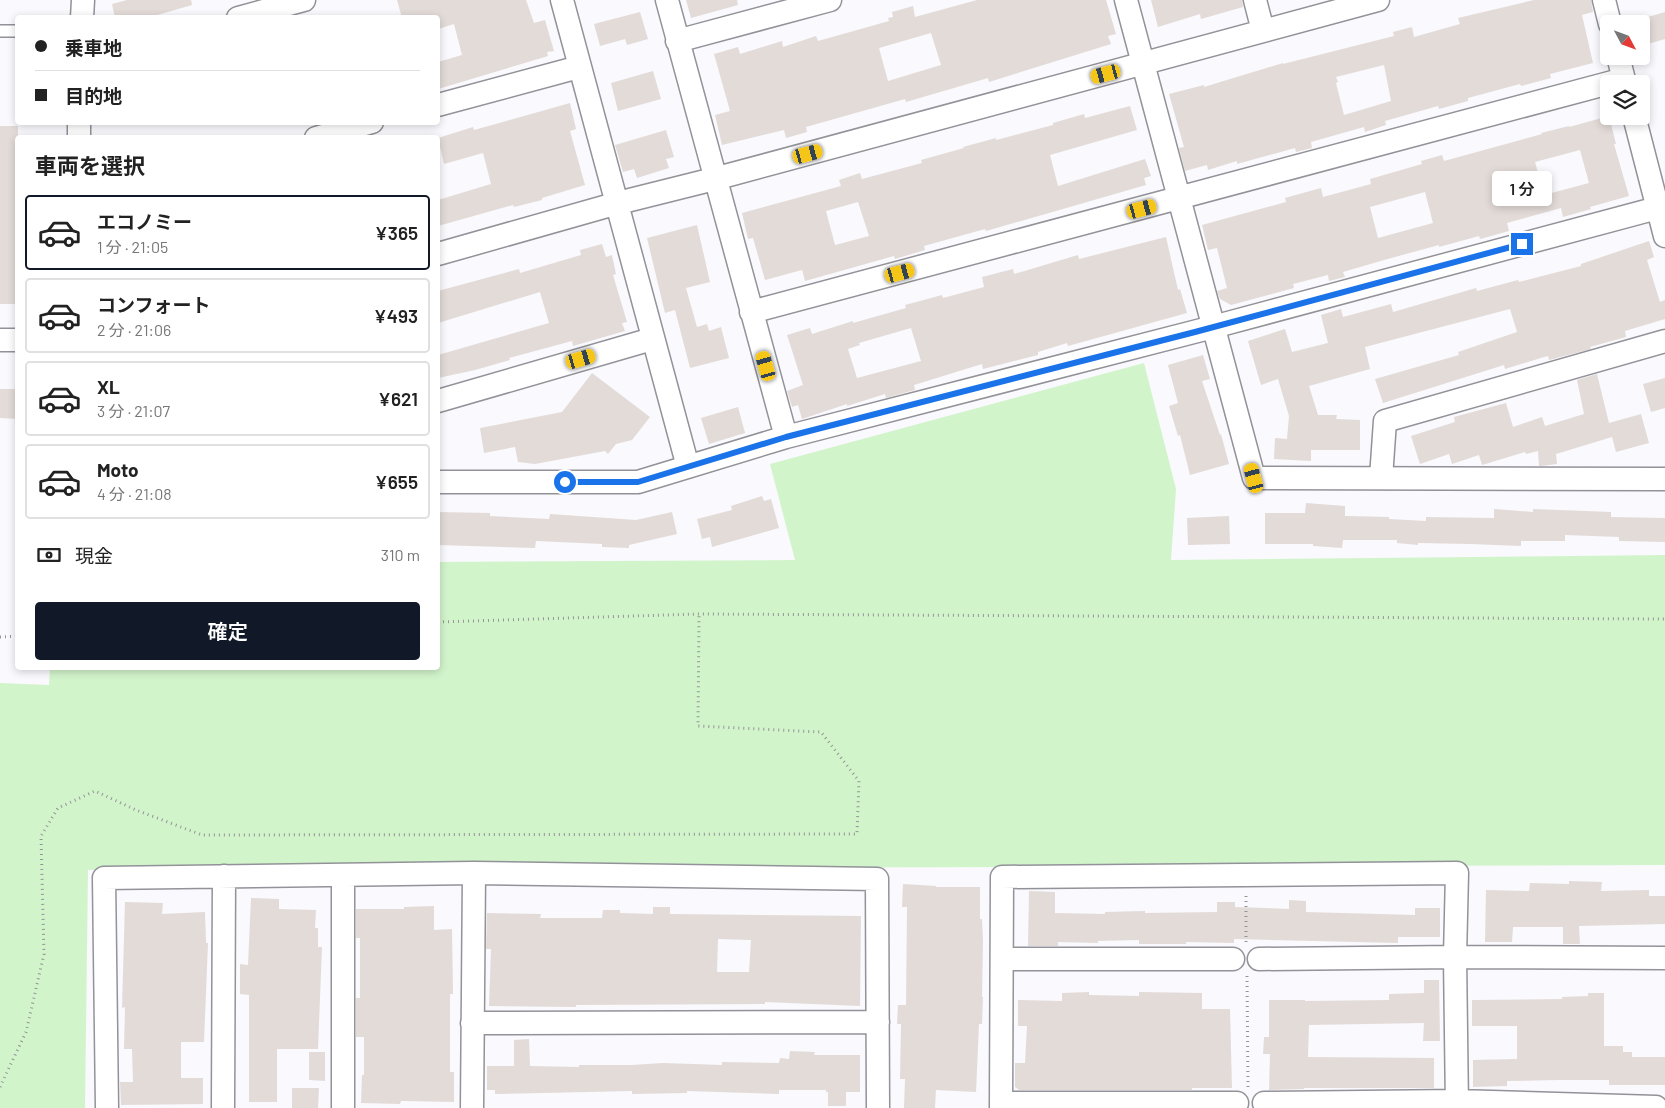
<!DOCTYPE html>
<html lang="ja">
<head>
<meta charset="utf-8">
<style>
	:root { --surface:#fff; --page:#f6f6f6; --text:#222; --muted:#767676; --line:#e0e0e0; --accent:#111827 }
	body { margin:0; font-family:Barlow,"Noto Sans JP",sans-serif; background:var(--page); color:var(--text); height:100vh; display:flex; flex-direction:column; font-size:19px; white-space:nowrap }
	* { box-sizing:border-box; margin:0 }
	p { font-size:16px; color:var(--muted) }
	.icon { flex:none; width:28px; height:28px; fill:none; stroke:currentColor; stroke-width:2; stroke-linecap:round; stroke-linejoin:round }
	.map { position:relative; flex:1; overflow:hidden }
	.side { position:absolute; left:15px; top:135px; width:425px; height:535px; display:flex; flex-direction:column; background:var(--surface); border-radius:5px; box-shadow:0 2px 8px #0003 }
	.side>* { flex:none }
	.top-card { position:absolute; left:15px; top:15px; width:425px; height:110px; border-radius:5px; box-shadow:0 2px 8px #0003; display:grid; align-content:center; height:110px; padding:0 20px; background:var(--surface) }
	.needle { width:32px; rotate:131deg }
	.controls { position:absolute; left:1600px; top:15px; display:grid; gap:10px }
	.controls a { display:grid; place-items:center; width:50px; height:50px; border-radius:5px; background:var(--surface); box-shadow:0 2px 8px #0003; font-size:25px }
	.end { position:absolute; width:22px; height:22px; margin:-11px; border:6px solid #1a73e8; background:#fff; box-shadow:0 0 0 2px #fff }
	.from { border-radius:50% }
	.bubble { position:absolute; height:35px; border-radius:5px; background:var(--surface); box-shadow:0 2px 8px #0003; font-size:16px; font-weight:600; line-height:35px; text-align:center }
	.car { position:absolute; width:15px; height:30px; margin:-15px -8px; border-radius:6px; box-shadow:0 0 4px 1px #0007; background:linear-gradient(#f5c518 24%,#345 0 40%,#f5c518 0 76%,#345 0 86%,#f5c518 0) }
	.top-card b { display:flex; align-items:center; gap:18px; height:48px; font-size:19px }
	.top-card b+b { border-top:1px solid var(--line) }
	.top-card i { width:12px; height:12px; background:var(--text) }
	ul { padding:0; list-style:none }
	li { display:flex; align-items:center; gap:15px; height:75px; margin:0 10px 8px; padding:0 10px; border:2px solid var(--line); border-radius:5px }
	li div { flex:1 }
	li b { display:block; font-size:19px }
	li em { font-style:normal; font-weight:600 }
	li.on { border-color:var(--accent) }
	li>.icon { width:45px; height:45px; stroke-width:1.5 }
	h2 { padding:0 20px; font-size:22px; line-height:60px }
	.pay { display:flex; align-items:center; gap:12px; height:55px; padding:0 20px; font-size:19px }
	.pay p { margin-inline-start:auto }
	.primary-button { display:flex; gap:10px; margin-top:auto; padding:10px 20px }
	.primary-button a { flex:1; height:58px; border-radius:5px; background:var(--accent); color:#fff; font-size:20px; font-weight:600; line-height:58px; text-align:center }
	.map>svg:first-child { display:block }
</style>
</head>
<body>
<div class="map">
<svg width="1665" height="1108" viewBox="0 0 1665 1108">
	<rect width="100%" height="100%" fill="#f9f9fe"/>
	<path fill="#d2f4cb" d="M 1144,363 L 1176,489 L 1171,560 L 1665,555 L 1665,865 L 88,870 L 85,1108 L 0,1108 L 0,683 L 49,685 L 50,668 L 438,668 L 438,562 L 795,560 L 770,464 Z"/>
	<path fill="#e3dbd7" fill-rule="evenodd" d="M 127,0 L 191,0 L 192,5 L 147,18 L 115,18 L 112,4 Z
		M 397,0 L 526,0 L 534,23 L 545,20 L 554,51 L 547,52 L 548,56 L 438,89 L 438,62 L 462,55 L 454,24 L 438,29 L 438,18 L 402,18 Z
		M 686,0 L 737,0 L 738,5 L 691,18 Z
		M 977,0 L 1106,0 L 1116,34 L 1108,36 L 1111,44 L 989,82 L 988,78 L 906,102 L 905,99 L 806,127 L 807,132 L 786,138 L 784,130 L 722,145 L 715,115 L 730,111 L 714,54 L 738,47 L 740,54 L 782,41 L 783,47 L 816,36 L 818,41 L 889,21 L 888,18 L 893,17 L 892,12 L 913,6 L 915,17 ZM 931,33 L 941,65 L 888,81 L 879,48 Z
		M 1151,0 L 1242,0 L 1243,7 L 1201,19 L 1200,14 L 1158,27 Z
		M 1534,0 L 1591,0 L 1593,12 L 1582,15 L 1593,63 L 1550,74 L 1551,78 L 1521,86 L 1520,84 L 1468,98 L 1468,101 L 1439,109 L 1438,106 L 1385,121 L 1386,125 L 1365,132 L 1364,127 L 1311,142 L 1312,148 L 1296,152 L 1295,148 L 1237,164 L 1237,161 L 1208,170 L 1207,165 L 1185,171 L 1179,148 L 1184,147 L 1169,94 L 1204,85 L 1204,87 L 1283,63 L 1283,64 L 1394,36 L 1393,32 L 1412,27 L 1414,37 L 1460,24 L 1458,18 ZM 1384,65 L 1391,101 L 1344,115 L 1336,83 L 1338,82 L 1336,77 Z
		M 640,12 L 648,39 L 627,45 L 625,39 L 600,46 L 594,24 Z
		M 1665,12 L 1665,39 L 1641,46 L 1641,19 Z
		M 653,71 L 661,99 L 618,111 L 611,83 Z
		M 570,103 L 576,129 L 570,131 L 585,185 L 542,198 L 542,200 L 514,207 L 513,205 L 438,226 L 438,200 L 491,184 L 483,153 L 444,164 L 438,138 L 473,127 L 474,130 Z
		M 1130,106 L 1137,130 L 1050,155 L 1058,186 L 1145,159 L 1151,176 L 1144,178 L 1146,185 L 986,231 L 985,229 L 924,246 L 925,250 L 895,259 L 894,256 L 805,281 L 802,270 L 765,280 L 753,238 L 748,239 L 742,213 L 841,186 L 839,180 L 860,173 L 862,179 L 922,163 L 921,160 L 964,148 L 963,147 L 996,138 L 996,140 L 1053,125 L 1053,123 L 1084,114 L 1085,118 ZM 858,202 L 869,236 L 835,245 L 826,211 Z
		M 1609,116 L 1616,144 L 1614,144 L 1629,196 L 1590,207 L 1591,209 L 1563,217 L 1561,208 L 1507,223 L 1509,231 L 1480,239 L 1479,236 L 1439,247 L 1439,245 L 1384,260 L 1343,272 L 1345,277 L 1329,281 L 1328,275 L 1293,284 L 1294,288 L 1231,305 L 1220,299 L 1217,291 L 1227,288 L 1217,248 L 1208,250 L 1202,225 L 1286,202 L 1285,198 L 1321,188 L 1323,197 L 1371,184 L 1370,179 L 1422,164 L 1421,161 L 1442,155 L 1444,161 L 1542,134 L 1541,133 L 1569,126 L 1569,127 ZM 1580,150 L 1589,183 L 1544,195 L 1535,162 ZM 1425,192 L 1433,223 L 1378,238 L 1370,207 Z
		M 0,126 L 18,126 L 18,304 L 0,304 Z
		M 666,130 L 674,157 L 666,159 L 669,168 L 637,178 L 634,169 L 623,172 L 615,145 Z
		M 697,225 L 710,282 L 686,288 L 697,327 L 707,324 L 709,331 L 721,327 L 729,358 L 690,368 L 675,310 L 665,313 L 647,238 Z
		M 1166,237 L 1178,290 L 1180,289 L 1187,313 L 1068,346 L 1067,343 L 1038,352 L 1038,355 L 983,369 L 982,364 L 914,385 L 915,390 L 886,398 L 885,394 L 847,406 L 847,404 L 802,419 L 798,405 L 792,407 L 787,391 L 803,385 L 787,335 L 810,328 L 812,334 L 853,321 L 853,323 L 906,308 L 905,305 L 920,301 L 942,295 L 943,298 L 984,287 L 982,277 L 1013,269 L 1014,274 L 1078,255 L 1079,259 ZM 911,328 L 921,361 L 857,378 L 848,349 L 860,345 L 859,343 Z
		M 1649,241 L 1654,257 L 1647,260 L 1660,302 L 1665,300 L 1665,319 L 1625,331 L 1626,337 L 1590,347 L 1591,349 L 1549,360 L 1548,356 L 1544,357 L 1505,369 L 1504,365 L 1383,403 L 1375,379 L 1459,355 L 1458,352 L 1517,332 L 1510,309 L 1365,347 L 1370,369 L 1309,386 L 1318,415 L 1337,415 L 1336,419 L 1360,420 L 1360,450 L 1311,450 L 1311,461 L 1274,459 L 1275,438 L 1287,439 L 1289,416 L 1278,379 L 1261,385 L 1248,341 L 1285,329 L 1292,352 L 1328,343 L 1321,315 L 1341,309 L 1343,317 L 1391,304 L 1393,312 L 1476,288 L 1477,291 L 1518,280 L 1519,282 L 1581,266 L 1581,264 Z
		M 602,244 L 606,257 L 612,255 L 616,274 L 613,275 L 627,322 L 622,323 L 625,331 L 573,346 L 572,341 L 509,358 L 510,360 L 475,370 L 438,378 L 438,355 L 549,323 L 540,292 L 438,323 L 438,291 L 519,269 L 520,273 L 581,255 L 580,250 Z
		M 1203,355 L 1210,379 L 1202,381 L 1220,435 L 1221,434 L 1229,464 L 1190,475 L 1180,435 L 1178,436 L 1169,406 L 1178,403 L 1168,365 Z
		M 592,373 L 650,417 L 632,440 L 616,444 L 608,454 L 605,451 L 535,464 L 518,462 L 515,447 L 484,453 L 480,428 L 562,412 Z
		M 1597,374 L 1609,423 L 1641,414 L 1649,443 L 1616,452 L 1612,437 L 1556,454 L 1557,464 L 1541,466 L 1539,466 L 1538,451 L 1526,454 L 1525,452 L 1482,465 L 1479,455 L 1452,464 L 1449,454 L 1420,464 L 1411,436 L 1455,422 L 1454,417 L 1506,403 L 1513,427 L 1542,417 L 1545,426 L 1584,414 L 1577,380 Z
		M 1665,378 L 1665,408 L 1651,412 L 1643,384 Z
		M 0,389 L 18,389 L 18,419 L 0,418 Z
		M 738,407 L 745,433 L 709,444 L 701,418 Z
		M 762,496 L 764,501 L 771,499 L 779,528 L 712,547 L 710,537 L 702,539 L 697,519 L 732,510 L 731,506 Z
		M 1306,503 L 1345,506 L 1345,516 L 1389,517 L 1389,519 L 1426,521 L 1426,517 L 1494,518 L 1494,509 L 1533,512 L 1533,509 L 1611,512 L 1611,517 L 1665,518 L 1665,542 L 1619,541 L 1619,537 L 1565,535 L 1565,541 L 1521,541 L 1521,546 L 1470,544 L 1418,543 L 1418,545 L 1397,543 L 1397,540 L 1343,540 L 1342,548 L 1313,546 L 1313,544 L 1265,544 L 1265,513 L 1305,513 Z
		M 438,512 L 490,513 L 490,516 L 549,519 L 550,514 L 636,520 L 672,512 L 677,534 L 629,545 L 629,548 L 602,547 L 602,544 L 536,541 L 535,548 L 438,545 Z
		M 1229,516 L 1230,544 L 1188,545 L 1187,518 Z
		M 1569,881 L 1602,882 L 1601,891 L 1649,890 L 1649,896 L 1665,896 L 1665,924 L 1579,926 L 1580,944 L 1563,944 L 1563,927 L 1513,927 L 1512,942 L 1485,942 L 1486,890 L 1529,891 L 1530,883 L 1569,884 Z
		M 903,884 L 936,886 L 936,887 L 980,887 L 980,919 L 982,919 L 983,941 L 982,997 L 983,997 L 982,1024 L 979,1024 L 976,1092 L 936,1090 L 935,1108 L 904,1108 L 905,1079 L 900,1079 L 901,1024 L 897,1024 L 898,1005 L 906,1005 L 907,907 L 902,907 Z
		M 1029,891 L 1055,892 L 1055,913 L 1105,914 L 1105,912 L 1145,911 L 1145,913 L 1217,912 L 1217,902 L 1235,902 L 1235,907 L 1289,909 L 1289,900 L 1306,901 L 1306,912 L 1415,915 L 1415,908 L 1440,908 L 1440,937 L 1398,937 L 1398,943 L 1234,939 L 1234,943 L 1186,942 L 1186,944 L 1139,944 L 1139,940 L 1098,941 L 1098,943 L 1058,942 L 1058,946 L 1028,946 Z
		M 251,898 L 279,899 L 279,909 L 316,910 L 315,928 L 318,928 L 318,947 L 322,947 L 318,1049 L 277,1049 L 277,1102 L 249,1102 L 249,995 L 240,994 L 240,964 L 248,965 Z
		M 125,902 L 163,903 L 162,914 L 205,912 L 206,943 L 208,943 L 204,1042 L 181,1042 L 181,1078 L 203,1078 L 203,1104 L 121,1105 L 120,1082 L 133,1082 L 132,1049 L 124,1049 L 125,1007 L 122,1008 Z
		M 434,906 L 434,930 L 452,929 L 453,994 L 450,994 L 450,1072 L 454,1072 L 454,1102 L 401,1101 L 400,1104 L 361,1103 L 362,1075 L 364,1075 L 364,1037 L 356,1037 L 356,998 L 360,998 L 360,938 L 356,938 L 356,909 L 404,909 L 404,907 Z
		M 653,907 L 670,907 L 670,914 L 861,916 L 860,1006 L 765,1002 L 765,1004 L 576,1005 L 576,1007 L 489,1006 L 491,949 L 486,949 L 487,913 L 541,914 L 540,918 L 602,918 L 603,910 L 620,910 L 620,913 L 653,914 ZM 718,939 L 751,940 L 749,972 L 717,972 Z
		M 1424,980 L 1439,980 L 1440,1041 L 1423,1041 L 1424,1023 L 1309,1025 L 1308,1057 L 1434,1058 L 1434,1088 L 1304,1088 L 1304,1089 L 1269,1090 L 1270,1054 L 1263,1054 L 1264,1037 L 1269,1037 L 1269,1000 L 1305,1000 L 1305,1001 L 1389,1000 L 1389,994 L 1424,993 Z
		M 1089,992 L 1089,995 L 1139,996 L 1139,992 L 1202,993 L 1202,1009 L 1230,1009 L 1232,1088 L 1192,1088 L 1192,1090 L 1019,1090 L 1015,1087 L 1015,1063 L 1025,1063 L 1027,1026 L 1018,1026 L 1018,1000 L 1062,1001 L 1062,993 Z
		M 1588,993 L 1604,993 L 1604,1046 L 1623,1046 L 1623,1052 L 1632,1052 L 1632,1057 L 1665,1057 L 1665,1085 L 1609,1085 L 1609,1080 L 1558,1080 L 1507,1081 L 1507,1086 L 1473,1087 L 1473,1060 L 1517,1059 L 1517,1026 L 1472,1026 L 1472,1000 L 1562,999 L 1562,997 L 1588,996 Z
		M 529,1039 L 530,1066 L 579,1067 L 579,1065 L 632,1065 L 663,1063 L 722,1065 L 722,1062 L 779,1063 L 780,1058 L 789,1059 L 790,1051 L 815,1052 L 814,1055 L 860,1055 L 860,1092 L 846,1092 L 846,1106 L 828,1106 L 828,1092 L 826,1092 L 826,1090 L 779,1090 L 779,1094 L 687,1091 L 687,1093 L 632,1094 L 632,1091 L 495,1094 L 495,1090 L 487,1090 L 487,1066 L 514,1066 L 514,1040 Z
		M 309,1052 L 325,1052 L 325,1081 L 309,1080 Z
		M 292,1088 L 319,1088 L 318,1108 L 292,1108 Z"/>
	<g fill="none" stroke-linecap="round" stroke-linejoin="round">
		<defs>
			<path id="service" d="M 0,31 L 18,31"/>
			<path id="minor" d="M 562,0 L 688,467
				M 667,0 L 786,437
				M 1126,0 L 1254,478 L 1665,479
				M 1255,0 L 1263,31
				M 1604,0 L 1610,24
				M 82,18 L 83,0
				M 238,18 L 304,0
				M 677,41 L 830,0
				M 1618,56 L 1625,84
				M 438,105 L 579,67
				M 1634,116 L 1665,236
				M 79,138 L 79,122
				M 316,138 L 372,122
				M 438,254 L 618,203 L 714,179 L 1378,0
				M 751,312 L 1624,79
				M 0,340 L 18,340
				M 438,401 L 652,339
				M 1381,478 L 1385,421 L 1665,341
				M 438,482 L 638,482 L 786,437 L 1213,327 L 1657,208
				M 1002,959 L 1233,959
				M 1259,959 L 1455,957 L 1665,958
				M 472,1023 L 878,1022
				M 1001,1103 L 1237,1103
				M 1264,1103 L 1457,1101 L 1656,1107
				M 107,1108 L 104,878 L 474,873 L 877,879 L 878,1108
				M 223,1108 L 224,876
				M 343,1108 L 343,875
				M 472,1108 L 474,873
				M 1001,1108 L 1002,877 L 1457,873 L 1455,957 L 1457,1108"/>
		</defs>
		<use href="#service" stroke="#929299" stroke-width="14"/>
		<use href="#minor" stroke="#929299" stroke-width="25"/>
		<path stroke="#949497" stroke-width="3" stroke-dasharray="1 4" stroke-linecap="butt" d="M 438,622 L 699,614 L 1665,619
			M 0,637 L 18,636
			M 1246,896 L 1246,942
			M 1247,976 L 1248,1087
			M 0,1087 L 26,1032 L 44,954 L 41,836 L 58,808 L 95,791 L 136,810 L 202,835 L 857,834 L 859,781 L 821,732 L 698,726 L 699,614"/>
		<use href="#service" stroke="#fff" stroke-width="11"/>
		<use href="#minor" stroke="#fff" stroke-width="22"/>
	</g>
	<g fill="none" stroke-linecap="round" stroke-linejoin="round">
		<path stroke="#1a73e8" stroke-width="6" d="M 565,482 L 638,482 L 786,437 L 1195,332 L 1522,244"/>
	</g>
</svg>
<div class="controls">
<a><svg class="needle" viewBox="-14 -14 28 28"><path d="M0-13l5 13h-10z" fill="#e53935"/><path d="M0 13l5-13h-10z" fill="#767676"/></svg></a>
<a><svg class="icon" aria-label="layers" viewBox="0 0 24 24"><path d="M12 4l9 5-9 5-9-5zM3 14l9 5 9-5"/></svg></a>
</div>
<i class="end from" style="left:565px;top:482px"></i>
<i class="end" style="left:1522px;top:244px"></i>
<div class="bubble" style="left:1492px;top:171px;width:60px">1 分</div>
<i class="car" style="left:1106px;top:74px;rotate:255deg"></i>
<i class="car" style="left:808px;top:154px;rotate:75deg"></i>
<i class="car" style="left:1142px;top:209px;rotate:75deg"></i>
<i class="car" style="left:900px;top:273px;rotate:75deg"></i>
<i class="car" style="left:581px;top:359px;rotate:74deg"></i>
<i class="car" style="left:766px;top:366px;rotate:344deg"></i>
<i class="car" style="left:1254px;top:478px;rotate:345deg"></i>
<div class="top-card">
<b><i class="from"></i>乗車地</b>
<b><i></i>目的地</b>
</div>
<section class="side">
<h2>車両を選択</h2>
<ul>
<li class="on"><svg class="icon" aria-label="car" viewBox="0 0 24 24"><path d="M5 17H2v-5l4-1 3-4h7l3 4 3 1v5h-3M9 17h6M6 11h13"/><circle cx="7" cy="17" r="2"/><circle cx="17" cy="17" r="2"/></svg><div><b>エコノミー</b><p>1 分 · 21:05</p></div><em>¥365</em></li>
<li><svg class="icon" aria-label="car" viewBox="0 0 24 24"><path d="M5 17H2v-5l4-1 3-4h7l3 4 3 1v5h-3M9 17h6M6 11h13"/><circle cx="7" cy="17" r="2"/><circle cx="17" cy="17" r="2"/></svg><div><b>コンフォート</b><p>2 分 · 21:06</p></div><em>¥493</em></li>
<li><svg class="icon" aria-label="car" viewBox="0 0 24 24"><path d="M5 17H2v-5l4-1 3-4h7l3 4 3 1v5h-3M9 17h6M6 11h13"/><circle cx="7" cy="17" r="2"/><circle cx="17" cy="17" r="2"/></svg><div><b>XL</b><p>3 分 · 21:07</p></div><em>¥621</em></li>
<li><svg class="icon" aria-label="car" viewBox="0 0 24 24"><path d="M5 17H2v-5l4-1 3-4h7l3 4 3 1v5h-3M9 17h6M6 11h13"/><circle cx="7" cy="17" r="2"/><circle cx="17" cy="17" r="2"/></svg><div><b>Moto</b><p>4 分 · 21:08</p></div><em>¥655</em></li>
</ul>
<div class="pay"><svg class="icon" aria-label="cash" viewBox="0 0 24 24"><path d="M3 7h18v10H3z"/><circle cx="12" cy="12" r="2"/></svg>現金<p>310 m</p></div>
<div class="primary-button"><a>確定</a></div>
</section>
</div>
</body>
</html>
